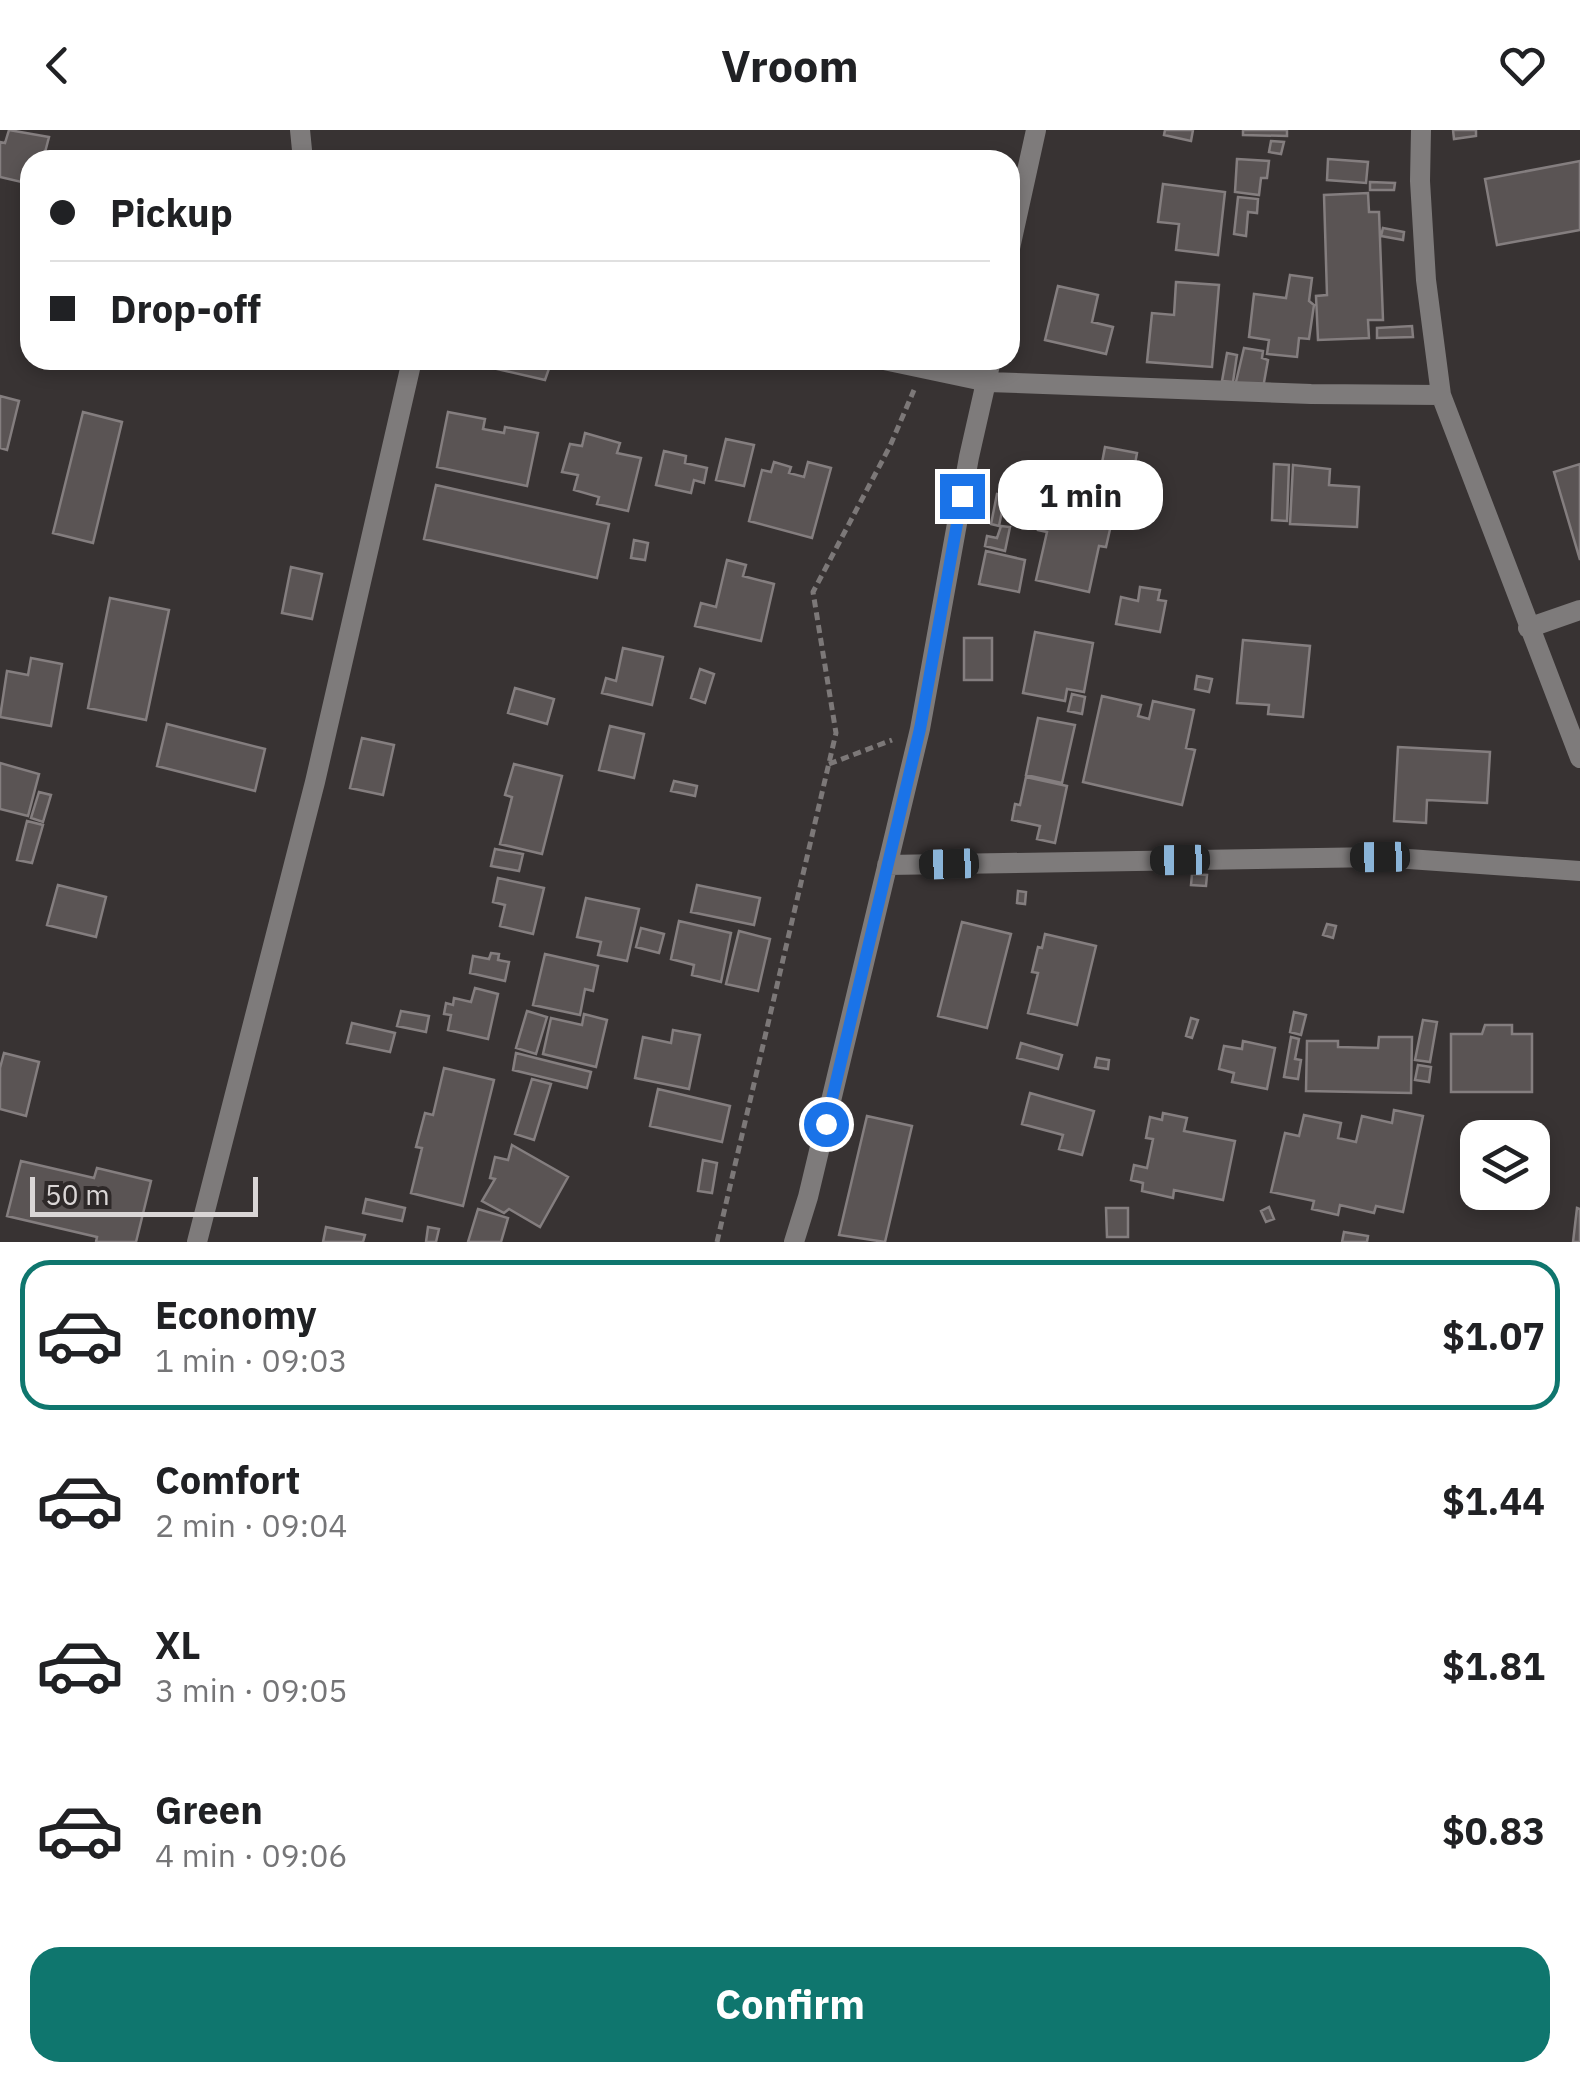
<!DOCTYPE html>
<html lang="en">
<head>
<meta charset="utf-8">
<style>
	:root { --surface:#fff; --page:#f6f6f6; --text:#202124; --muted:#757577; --line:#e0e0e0; --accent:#0f766e }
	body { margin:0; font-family:"IBM Plex Sans",sans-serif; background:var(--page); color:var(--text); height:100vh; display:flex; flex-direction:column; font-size:38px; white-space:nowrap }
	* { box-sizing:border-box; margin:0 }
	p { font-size:32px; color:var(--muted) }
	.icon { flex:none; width:55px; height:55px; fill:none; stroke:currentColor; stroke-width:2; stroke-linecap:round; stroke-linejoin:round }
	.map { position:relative; height:1112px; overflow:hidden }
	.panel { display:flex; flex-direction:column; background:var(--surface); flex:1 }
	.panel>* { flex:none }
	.top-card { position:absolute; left:20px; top:20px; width:1000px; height:220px; border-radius:30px; box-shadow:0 5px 15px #0003; display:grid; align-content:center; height:220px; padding:0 30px; background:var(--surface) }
	.buttons { position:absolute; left:1460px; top:990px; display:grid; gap:20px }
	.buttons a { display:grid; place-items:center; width:90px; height:90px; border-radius:20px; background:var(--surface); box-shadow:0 5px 15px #0003; font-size:50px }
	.scale { position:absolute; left:30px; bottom:25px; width:228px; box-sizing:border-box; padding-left:10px; border:5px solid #dad6d6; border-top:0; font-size:28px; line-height:35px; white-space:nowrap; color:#dad6d6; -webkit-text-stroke:8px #2e2929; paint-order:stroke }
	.end { position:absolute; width:45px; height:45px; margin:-22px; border:12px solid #1a73e8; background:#fff; box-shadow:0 0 0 5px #fff }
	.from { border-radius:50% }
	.bubble { position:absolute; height:70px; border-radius:30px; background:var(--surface); box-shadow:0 5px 15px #0003; font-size:32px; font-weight:700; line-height:70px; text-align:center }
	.car { position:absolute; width:30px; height:60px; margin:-30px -15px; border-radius:12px; box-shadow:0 0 8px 2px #0007; background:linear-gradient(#222 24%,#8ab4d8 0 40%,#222 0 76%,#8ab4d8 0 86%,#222 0) }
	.top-card b { display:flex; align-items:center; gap:35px; height:95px; font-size:38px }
	.top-card b+b { border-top:2px solid var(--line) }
	.top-card i { width:25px; height:25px; background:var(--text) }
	ul { padding:18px 0 0; list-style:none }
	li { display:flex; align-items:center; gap:30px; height:150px; margin:0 20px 15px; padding:0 10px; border:5px solid transparent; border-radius:30px }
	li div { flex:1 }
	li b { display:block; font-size:38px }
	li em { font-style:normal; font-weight:700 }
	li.current { border-color:var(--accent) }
	li>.icon { width:90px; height:90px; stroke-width:1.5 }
	.primary-button { display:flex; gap:20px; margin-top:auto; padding:20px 30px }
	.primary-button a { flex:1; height:115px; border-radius:30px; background:var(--accent); color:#fff; font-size:40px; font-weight:700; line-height:115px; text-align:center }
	header { display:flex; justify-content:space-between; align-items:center; height:130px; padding:0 30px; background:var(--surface); font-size:45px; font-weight:700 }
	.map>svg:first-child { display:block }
</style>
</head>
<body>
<header><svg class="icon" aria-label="back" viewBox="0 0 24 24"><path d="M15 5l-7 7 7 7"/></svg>Vroom<svg class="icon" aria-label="heart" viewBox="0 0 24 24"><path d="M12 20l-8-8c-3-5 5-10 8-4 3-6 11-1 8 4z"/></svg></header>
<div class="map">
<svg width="1580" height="1112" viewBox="0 0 1580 1112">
	<rect width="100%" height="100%" fill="#383333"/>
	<path fill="#5a5454" stroke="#847e7f" stroke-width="2.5" d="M 9,0 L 49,7 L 43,30 L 30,30 L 30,54 L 0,47 L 0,12 L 5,13 Z
		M 1165,0 L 1193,0 L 1191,11 L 1164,5 Z
		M 1243,0 L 1287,0 L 1287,6 L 1243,5 Z
		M 1453,0 L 1476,0 L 1476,6 L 1454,9 Z
		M 1271,11 L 1284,12 L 1281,24 L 1269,22 Z
		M 1237,29 L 1269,31 L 1267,48 L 1261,48 L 1259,65 L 1235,62 Z
		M 1328,29 L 1368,32 L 1366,53 L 1327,50 Z
		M 1580,31 L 1580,100 L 1497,115 L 1485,49 Z
		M 1370,52 L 1395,53 L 1394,60 L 1370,60 Z
		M 1163,54 L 1225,62 L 1218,125 L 1176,120 L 1179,94 L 1158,92 Z
		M 1368,63 L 1369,82 L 1379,82 L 1383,190 L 1368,190 L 1369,208 L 1318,210 L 1316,166 L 1327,165 L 1324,65 Z
		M 1238,67 L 1258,69 L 1257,83 L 1248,82 L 1246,106 L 1234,104 Z
		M 1383,98 L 1404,102 L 1403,110 L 1381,106 Z
		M 1290,145 L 1312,148 L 1309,171 L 1314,175 L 1309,209 L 1299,208 L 1297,227 L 1267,224 L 1269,210 L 1249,207 L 1254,164 L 1286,168 Z
		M 1176,152 L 1219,155 L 1212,237 L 1147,232 L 1152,183 L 1174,185 Z
		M 1058,156 L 1098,165 L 1092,192 L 1113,197 L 1106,224 L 1045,210 Z
		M 1412,196 L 1413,207 L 1377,208 L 1377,198 Z
		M 1244,218 L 1263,221 L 1262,228 L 1268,230 L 1263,258 L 1235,256 Z
		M 1227,223 L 1237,225 L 1233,252 L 1222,251 Z
		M 458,230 L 552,230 L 545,250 Z
		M 0,266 L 19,271 L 7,320 L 0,318 Z
		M 83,282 L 122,292 L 93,413 L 53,403 Z
		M 448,282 L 485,289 L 483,299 L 504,303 L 505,297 L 538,303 L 527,356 L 437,337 Z
		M 585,303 L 620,313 L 617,323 L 641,328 L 628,381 L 597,374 L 599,367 L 574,360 L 578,345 L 562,342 L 570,314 L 582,316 Z
		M 726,309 L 754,315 L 744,356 L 716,350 Z
		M 1105,317 L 1137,323 L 1133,345 L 1101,338 Z
		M 664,321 L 686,326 L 685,333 L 707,338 L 704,353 L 694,350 L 691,363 L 656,355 Z
		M 774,332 L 791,337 L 789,343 L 804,347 L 808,332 L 831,338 L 812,408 L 749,391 L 762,340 L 771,342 Z
		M 1274,334 L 1289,335 L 1287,391 L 1272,390 Z
		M 1580,334 L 1580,430 L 1554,342 Z
		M 1293,335 L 1330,339 L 1329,355 L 1359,357 L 1357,397 L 1290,394 Z
		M 1088,347 L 1113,353 L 1104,393 L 1111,395 L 1106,417 L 1099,416 L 1089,462 L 1036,450 L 1047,402 L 1038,400 L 1042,383 L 1050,385 L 1058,350 L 1086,357 Z
		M 436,355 L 609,394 L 597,448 L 424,409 Z
		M 997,364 L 1005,366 L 999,396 L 991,394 Z
		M 1001,396 L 1010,397 L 1005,421 L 985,416 L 987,406 L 997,408 Z
		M 634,410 L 648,413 L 645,430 L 631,428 Z
		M 986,421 L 1025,430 L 1019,462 L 979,454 Z
		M 727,430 L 746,435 L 743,446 L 774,454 L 761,511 L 695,496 L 701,473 L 716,477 Z
		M 291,437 L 322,444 L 312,489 L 282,483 Z
		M 1140,457 L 1160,460 L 1158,470 L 1166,471 L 1160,502 L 1116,494 L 1121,467 L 1138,471 Z
		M 110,468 L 169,480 L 146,590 L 88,578 Z
		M 1035,502 L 1093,513 L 1084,562 L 1067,559 L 1065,571 L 1023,563 Z
		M 964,508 L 992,508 L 992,550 L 964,550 Z
		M 1243,510 L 1310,516 L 1303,587 L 1268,584 L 1269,575 L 1237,573 Z
		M 623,518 L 663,527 L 652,575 L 602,563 L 606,548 L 616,551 Z
		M 31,528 L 62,534 L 51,596 L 0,587 L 7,541 L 28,545 Z
		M 700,539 L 714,544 L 705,573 L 691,568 Z
		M 1197,546 L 1212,549 L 1209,562 L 1195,559 Z
		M 515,558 L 554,569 L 547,594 L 508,583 Z
		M 1072,564 L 1085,567 L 1082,584 L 1068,581 Z
		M 1102,566 L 1141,575 L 1138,586 L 1149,589 L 1153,571 L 1194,580 L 1186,618 L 1195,620 L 1182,675 L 1083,652 Z
		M 1038,588 L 1075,595 L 1062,653 L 1026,645 Z
		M 167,594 L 265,619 L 255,661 L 157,636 Z
		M 610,596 L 644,604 L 634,648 L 599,640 Z
		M 362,608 L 394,615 L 383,665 L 350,658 Z
		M 1398,617 L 1490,622 L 1487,673 L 1427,670 L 1426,693 L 1394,691 Z
		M 0,633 L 39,644 L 28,686 L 0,679 Z
		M 514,634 L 562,646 L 542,724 L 500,714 L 512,667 L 505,665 Z
		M 1026,647 L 1067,656 L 1055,713 L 1037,709 L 1040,696 L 1012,690 L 1015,674 L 1020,675 Z
		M 674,651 L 697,656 L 695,666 L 671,661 Z
		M 39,662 L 51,665 L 43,692 L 31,688 Z
		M 27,691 L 43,695 L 32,733 L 17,730 Z
		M 495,719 L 523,724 L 519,741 L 491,736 Z
		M 1192,744 L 1207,745 L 1206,756 L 1191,755 Z
		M 498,748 L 544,758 L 533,804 L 500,796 L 505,775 L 493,772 Z
		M 58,755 L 106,767 L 96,807 L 47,795 Z
		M 697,755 L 760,768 L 754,795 L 691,782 Z
		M 1018,761 L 1026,762 L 1025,774 L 1017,773 Z
		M 586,768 L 639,779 L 627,831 L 598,825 L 601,812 L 577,807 Z
		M 679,791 L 731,803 L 721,852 L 692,845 L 694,835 L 671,829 Z
		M 962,792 L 1011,804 L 987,898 L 938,886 Z
		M 1327,794 L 1336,796 L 1333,808 L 1323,805 Z
		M 641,798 L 664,804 L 659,823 L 636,817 Z
		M 739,801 L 770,809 L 758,861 L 726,854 Z
		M 1045,804 L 1096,816 L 1077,895 L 1028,883 L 1038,843 L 1032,842 L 1038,817 L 1042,818 Z
		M 491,823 L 499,824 L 498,830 L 509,832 L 505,851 L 470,843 L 473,826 L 489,829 Z
		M 545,824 L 598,836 L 593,861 L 585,859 L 580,885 L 533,875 Z
		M 475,858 L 498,864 L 488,909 L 448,900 L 451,885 L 444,884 L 446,873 L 453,875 L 454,868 L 471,872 Z
		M 401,881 L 429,886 L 426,902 L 397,896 Z
		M 527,881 L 547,887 L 536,924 L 516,918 Z
		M 1294,882 L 1306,885 L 1301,905 L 1290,902 Z
		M 584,884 L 607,890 L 596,937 L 543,924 L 551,888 L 582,895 Z
		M 1191,888 L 1198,890 L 1192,908 L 1186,906 Z
		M 1423,890 L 1437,892 L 1430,932 L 1415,930 Z
		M 352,893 L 395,903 L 390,922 L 347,913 Z
		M 1485,895 L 1512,895 L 1512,904 L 1532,904 L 1532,962 L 1451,962 L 1451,904 L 1482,904 Z
		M 673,900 L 700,905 L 689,959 L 635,948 L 643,907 L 671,913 Z
		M 1291,907 L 1299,909 L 1295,929 L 1301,930 L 1298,949 L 1284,947 Z
		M 1379,907 L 1412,907 L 1411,963 L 1306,961 L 1307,911 L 1338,911 L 1338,917 L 1378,918 Z
		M 1243,911 L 1275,918 L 1267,959 L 1232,952 L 1234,943 L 1219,939 L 1224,916 L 1242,919 Z
		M 1021,913 L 1062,925 L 1058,939 L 1017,928 Z
		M 4,923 L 39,932 L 26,986 L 0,979 L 0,938 Z
		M 516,923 L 591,942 L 587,958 L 513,940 Z
		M 1097,928 L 1109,930 L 1108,939 L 1095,937 Z
		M 1418,935 L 1431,937 L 1429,952 L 1415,950 Z
		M 444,938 L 494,950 L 463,1076 L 411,1063 L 422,1018 L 416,1017 L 425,983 L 433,985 Z
		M 532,949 L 551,954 L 534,1010 L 515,1004 Z
		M 658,959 L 730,976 L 722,1012 L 650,996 Z
		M 1030,963 L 1094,981 L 1082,1025 L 1059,1019 L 1063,1005 L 1022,994 Z
		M 1394,980 L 1423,986 L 1403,1082 L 1376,1076 L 1374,1083 L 1340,1075 L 1338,1085 L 1312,1079 L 1314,1071 L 1271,1062 L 1285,1003 L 1299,1006 L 1304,985 L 1341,993 L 1338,1008 L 1356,1012 L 1362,986 L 1392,993 Z
		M 1163,983 L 1187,988 L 1184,1001 L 1235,1011 L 1223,1070 L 1174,1060 L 1173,1068 L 1142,1061 L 1143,1053 L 1131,1050 L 1134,1035 L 1147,1038 L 1153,1009 L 1146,1008 L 1150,987 L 1162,990 Z
		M 867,986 L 912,996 L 885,1112 L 839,1105 Z
		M 512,1015 L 568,1047 L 540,1097 L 509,1079 L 504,1083 L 482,1071 L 495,1049 L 490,1048 L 495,1027 L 508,1030 Z
		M 703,1030 L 717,1033 L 712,1063 L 698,1061 Z
		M 21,1031 L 94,1048 L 97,1038 L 151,1051 L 136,1112 L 96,1112 L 97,1107 L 7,1086 Z
		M 366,1069 L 405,1078 L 402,1091 L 363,1083 Z
		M 1269,1077 L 1274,1089 L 1266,1092 L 1261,1081 Z
		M 1106,1078 L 1128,1078 L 1128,1107 L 1107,1107 Z
		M 1577,1078 L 1580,1079 L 1580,1112 L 1573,1112 Z
		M 478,1079 L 508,1088 L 501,1112 L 468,1112 Z
		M 326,1097 L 365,1105 L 363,1112 L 323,1112 Z
		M 428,1097 L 439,1099 L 436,1112 L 426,1112 Z
		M 1344,1102 L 1368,1106 L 1367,1112 L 1342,1112 Z"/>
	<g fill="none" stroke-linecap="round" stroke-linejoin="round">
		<path stroke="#7c7878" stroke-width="5" stroke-dasharray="8 5" stroke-linecap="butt" d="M 829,634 L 892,610
			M 717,1112 L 836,603 L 813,462 L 890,316 L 914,260"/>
		<path stroke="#7e7b7b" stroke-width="20" d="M 300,0 L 303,30
			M 1421,0 L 1420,51 L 1426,150 L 1441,265 L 1580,628
			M 1010,118 L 1036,0
			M 884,230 L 988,252 L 1311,264 L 1441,265
			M 1528,498 L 1580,480
			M 887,735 L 1380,727 L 1580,741
			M 197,1112 L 315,652 L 412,230
			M 794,1112 L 808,1067 L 920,599 L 969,327 L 991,230"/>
	</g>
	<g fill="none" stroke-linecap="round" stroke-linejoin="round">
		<path stroke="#1a73e8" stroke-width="12" d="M 826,994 L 920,599 L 962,366"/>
	</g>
</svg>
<div class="buttons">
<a><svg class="icon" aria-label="layers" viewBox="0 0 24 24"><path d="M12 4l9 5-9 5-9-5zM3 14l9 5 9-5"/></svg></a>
</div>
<div class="scale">50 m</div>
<i class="end from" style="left:826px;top:994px"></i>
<i class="end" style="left:962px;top:366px"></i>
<div class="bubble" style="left:998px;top:330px;width:165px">1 min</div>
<i class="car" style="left:1380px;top:727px;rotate:269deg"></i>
<i class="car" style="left:1180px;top:730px;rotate:269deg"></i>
<i class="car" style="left:949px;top:734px;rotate:268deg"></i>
<div class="top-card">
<b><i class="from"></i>Pickup</b>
<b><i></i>Drop-off</b>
</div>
</div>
<section class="panel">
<ul>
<li class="current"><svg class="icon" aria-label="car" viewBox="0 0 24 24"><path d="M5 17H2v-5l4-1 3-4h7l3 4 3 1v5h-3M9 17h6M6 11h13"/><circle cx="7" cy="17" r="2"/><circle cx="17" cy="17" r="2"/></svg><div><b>Economy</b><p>1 min · 09:03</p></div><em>$1.07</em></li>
<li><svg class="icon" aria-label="car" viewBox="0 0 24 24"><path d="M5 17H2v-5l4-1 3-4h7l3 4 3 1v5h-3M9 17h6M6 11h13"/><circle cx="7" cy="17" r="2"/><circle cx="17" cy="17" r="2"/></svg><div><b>Comfort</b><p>2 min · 09:04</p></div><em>$1.44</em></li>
<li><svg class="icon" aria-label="car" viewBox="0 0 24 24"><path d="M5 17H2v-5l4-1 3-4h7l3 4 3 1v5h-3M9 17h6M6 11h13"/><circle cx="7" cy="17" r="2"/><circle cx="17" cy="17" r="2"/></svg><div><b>XL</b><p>3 min · 09:05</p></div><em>$1.81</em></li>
<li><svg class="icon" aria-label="car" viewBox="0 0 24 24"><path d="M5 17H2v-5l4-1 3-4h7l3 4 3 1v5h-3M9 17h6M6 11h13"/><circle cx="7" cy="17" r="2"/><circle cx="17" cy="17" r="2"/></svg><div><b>Green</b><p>4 min · 09:06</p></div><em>$0.83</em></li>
</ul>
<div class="primary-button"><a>Confirm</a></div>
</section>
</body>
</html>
